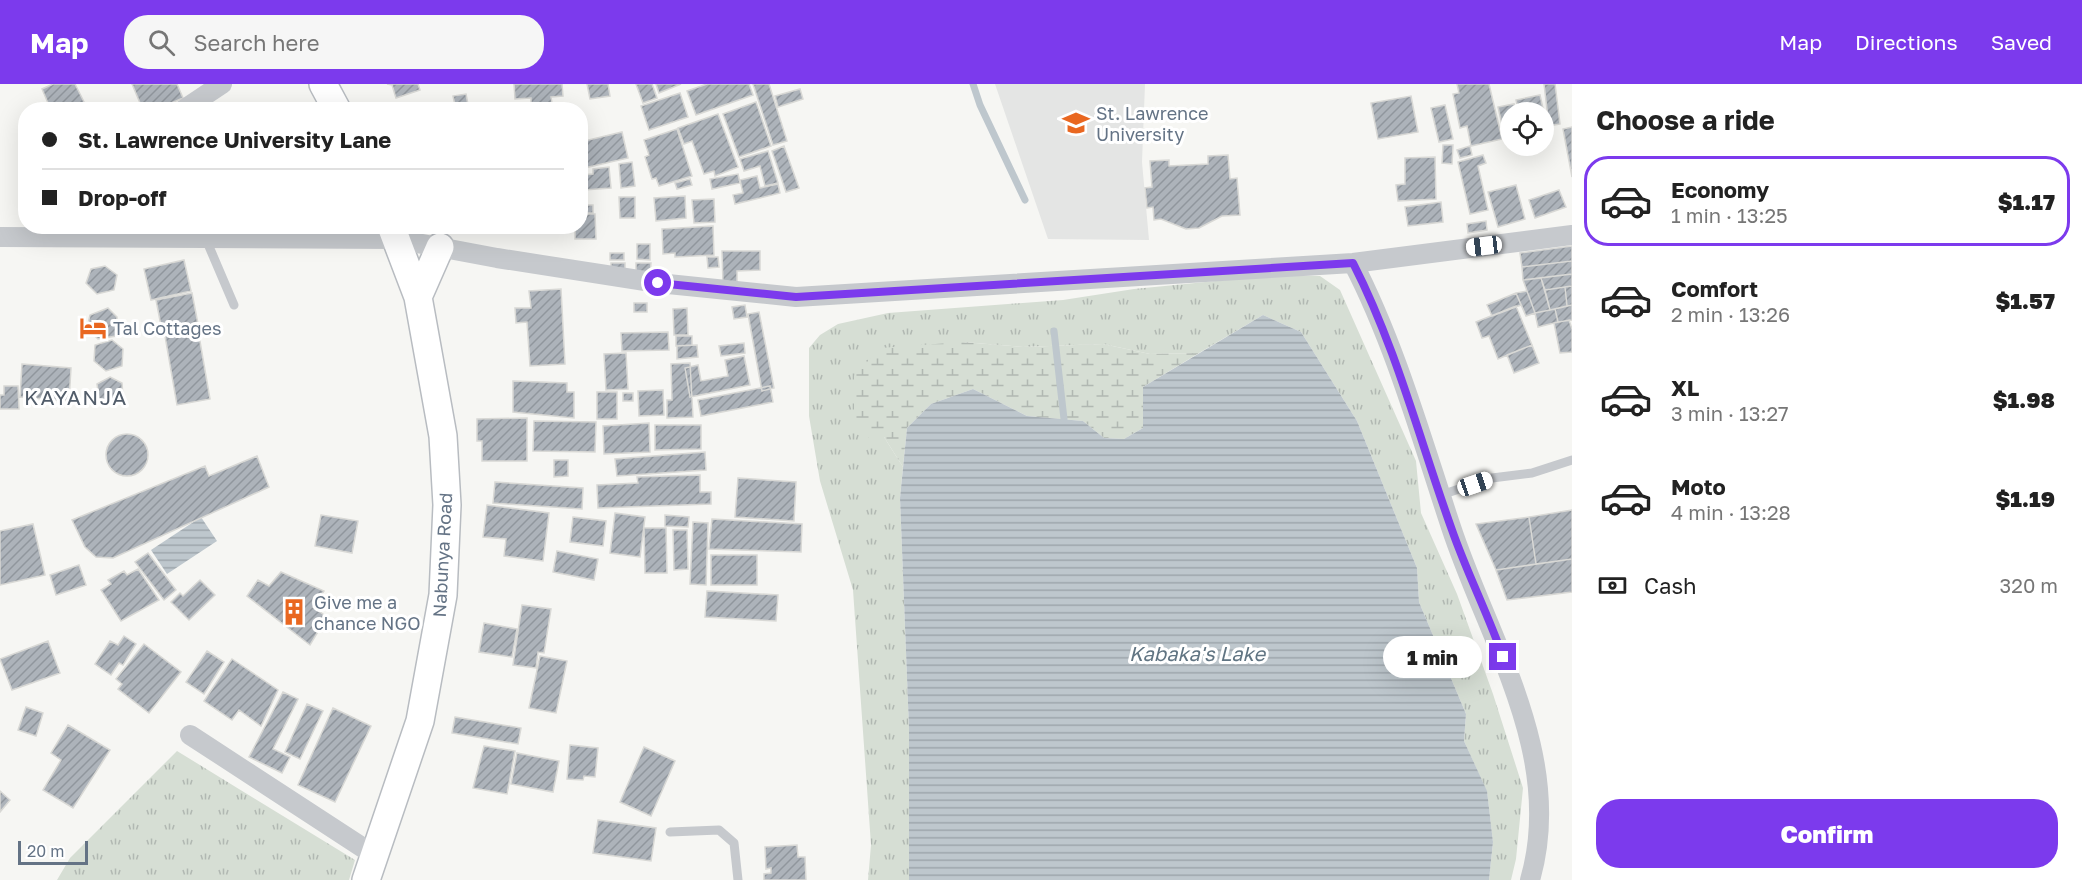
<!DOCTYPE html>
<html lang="en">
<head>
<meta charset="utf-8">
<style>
	:root { --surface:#fff; --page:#f6f6f6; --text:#222; --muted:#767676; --line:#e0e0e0; --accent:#7c3aed }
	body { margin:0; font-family:"Golos Text",sans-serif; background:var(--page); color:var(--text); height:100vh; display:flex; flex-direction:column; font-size:22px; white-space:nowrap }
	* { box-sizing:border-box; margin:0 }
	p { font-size:20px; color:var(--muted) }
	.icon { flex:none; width:33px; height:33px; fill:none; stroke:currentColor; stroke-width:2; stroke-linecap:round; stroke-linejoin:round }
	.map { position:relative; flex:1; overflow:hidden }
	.side { display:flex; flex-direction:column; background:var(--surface); width:510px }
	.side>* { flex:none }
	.hud { position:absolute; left:18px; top:18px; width:570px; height:132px; border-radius:24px; box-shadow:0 6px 24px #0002; display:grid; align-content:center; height:132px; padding:0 24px; background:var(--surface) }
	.buttons { position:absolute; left:1500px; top:18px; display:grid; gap:12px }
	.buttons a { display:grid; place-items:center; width:54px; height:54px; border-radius:50%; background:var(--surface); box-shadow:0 6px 24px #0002; font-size:30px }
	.scale { position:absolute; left:18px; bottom:15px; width:70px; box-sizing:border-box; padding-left:6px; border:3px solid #647385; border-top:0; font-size:16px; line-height:21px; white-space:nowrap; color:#647385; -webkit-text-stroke:4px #fff; paint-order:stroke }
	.end { position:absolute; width:27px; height:27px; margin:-14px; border:8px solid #7c3aed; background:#fff; box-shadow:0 0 0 3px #fff }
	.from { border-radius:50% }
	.bubble { position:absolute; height:42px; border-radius:21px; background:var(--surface); box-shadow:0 6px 24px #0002; font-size:20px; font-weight:800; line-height:42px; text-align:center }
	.car { position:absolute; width:18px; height:36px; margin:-18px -9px; border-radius:8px; box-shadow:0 0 4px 2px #0007; background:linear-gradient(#fff 24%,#345 0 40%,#fff 0 76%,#345 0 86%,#fff 0) }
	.hud b { display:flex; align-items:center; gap:21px; height:57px; font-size:22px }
	.hud b+b { border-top:2px solid var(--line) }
	.hud i { width:15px; height:15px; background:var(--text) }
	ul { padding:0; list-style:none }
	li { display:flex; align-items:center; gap:18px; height:90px; margin:0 12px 9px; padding:0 12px; border:3px solid transparent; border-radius:24px }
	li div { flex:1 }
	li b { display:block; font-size:22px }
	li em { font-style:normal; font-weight:800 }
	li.current { border-color:var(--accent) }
	li>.icon { width:54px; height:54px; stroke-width:1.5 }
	h2 { padding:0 24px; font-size:27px; line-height:72px }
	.pay { display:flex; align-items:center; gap:15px; height:66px; padding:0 24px; font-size:22px }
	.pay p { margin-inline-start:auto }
	.cta { display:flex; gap:12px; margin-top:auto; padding:12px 24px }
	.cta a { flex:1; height:69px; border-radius:24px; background:var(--accent); color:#fff; font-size:24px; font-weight:800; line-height:69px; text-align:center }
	header { display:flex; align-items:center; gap:36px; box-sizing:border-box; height:84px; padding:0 30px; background:var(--accent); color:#fff }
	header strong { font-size:28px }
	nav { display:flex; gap:33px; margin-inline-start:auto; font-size:21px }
	.search { width:420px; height:54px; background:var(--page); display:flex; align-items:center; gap:15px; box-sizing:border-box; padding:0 21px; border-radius:24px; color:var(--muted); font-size:22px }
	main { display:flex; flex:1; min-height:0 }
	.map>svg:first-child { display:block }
</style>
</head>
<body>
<header>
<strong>Map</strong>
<div class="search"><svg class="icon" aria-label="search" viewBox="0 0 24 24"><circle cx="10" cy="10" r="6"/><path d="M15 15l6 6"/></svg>Search here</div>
<nav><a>Map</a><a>Directions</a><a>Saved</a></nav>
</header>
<main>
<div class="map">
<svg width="1572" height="796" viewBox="0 0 1572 796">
	<defs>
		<pattern id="grass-tufts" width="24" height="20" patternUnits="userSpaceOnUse" patternTransform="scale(1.5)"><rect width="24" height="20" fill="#d6ded4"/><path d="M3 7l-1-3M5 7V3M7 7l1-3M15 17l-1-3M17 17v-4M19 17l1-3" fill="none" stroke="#b1b8b2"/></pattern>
		<pattern id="wetland-marsh" width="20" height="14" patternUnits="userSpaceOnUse" patternTransform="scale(1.5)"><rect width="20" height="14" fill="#d6ded4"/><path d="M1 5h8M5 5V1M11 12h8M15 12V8" fill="none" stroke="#b1b8b2"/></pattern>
		<pattern id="water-rules" width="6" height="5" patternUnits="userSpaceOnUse" patternTransform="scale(1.5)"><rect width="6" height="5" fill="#bec7cd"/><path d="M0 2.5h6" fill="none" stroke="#9ea6ac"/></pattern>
		<pattern id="building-hatch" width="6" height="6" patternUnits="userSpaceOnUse" patternTransform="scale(1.5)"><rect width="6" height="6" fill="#adb3ba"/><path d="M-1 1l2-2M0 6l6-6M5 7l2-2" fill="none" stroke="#90969d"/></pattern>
	</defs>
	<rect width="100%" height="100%" fill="#f6f6f3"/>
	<path fill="#e4e5e4" d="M 995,0 L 1145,0 L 1142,78 L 1149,156 L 1048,155 Z"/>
	<path fill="url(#grass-tufts)" d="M 1278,191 L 1320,192 L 1340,206 L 1416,377 L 1421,429 L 1457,510 L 1493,610 L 1523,704 L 1516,775 L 1511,796 L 1489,796 L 1493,758 L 1487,708 L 1464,657 L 1466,630 L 1419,518 L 1417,484 L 1357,337 L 1301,248 L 1263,231 L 1199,269 L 1150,270 L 1103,260 L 1023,263 L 963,258 L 884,353 L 903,383 L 900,414 L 909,645 L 909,796 L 868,796 L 871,761 L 853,506 L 820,397 L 809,332 L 809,264 L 820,251 L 838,240 L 888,229 L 1063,216 L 1134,205 Z
		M 177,667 L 355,776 L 349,796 L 57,796 L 70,774 Z"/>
	<path fill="url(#wetland-marsh)" d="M 963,258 L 1023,263 L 1103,260 L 1150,270 L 1199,269 L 1143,303 L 1143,344 L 1124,355 L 1104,354 L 1083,337 L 1027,332 L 973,305 L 931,320 L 907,344 L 903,383 L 884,353 L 869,354 L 854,333 L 854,292 L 880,264 Z"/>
	<path fill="url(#water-rules)" d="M 1263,231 L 1301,248 L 1357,337 L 1417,484 L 1419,518 L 1466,630 L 1464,657 L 1487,707 L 1493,758 L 1489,796 L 909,796 L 909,645 L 900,414 L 907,344 L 931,320 L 973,305 L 1027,332 L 1083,337 L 1104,354 L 1124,355 L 1143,344 L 1143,303 Z
		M 201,433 L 217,457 L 167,490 L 151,466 Z"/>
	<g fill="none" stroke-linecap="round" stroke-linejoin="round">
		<path stroke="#bec7cd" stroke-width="7" d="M 973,0 L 980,21 L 1025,116
			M 1054,247 L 1064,335"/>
	</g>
	<path fill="url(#building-hatch)" stroke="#d8d8d5" stroke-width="1.5" d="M 53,0 L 75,0 L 88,26 L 51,26 L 42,5 Z
		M 132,0 L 177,0 L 183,14 L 155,26 L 143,26 Z
		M 387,0 L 418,0 L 420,6 L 396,14 L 392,1 Z
		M 514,0 L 562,0 L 563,12 L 551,13 L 552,19 L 531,20 L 531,14 L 515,15 Z
		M 587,0 L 608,0 L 610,12 L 590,15 Z
		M 636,0 L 652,0 L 657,14 L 643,19 Z
		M 656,0 L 681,0 L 659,9 Z
		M 707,0 L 749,0 L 753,11 L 696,31 L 687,7 Z
		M 753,0 L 769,0 L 787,57 L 773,61 Z
		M 1457,0 L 1489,0 L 1502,55 L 1471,62 L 1467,42 L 1460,44 L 1453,10 L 1459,9 Z
		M 1544,0 L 1555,0 L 1560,40 L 1549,42 Z
		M 800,5 L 803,15 L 778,23 L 775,12 Z
		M 680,9 L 688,33 L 649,46 L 641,22 Z
		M 466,10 L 469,26 L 456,26 L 453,12 Z
		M 1540,11 L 1547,43 L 1544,44 L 1544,28 L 1519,28 L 1516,16 Z
		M 1411,12 L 1418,48 L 1378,55 L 1371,19 Z
		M 756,18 L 771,62 L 739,73 L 723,30 Z
		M 1514,20 L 1515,28 L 1510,28 L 1510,47 L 1504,49 L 1498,23 Z
		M 1445,21 L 1453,55 L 1439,58 L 1431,24 Z
		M 718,30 L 738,83 L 715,92 L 714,87 L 704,90 L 692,57 L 684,60 L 678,44 Z
		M 1572,43 L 1572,93 L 1563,45 Z
		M 677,45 L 692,92 L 659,102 L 656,94 L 652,95 L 645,73 L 649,71 L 644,56 Z
		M 622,48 L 628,74 L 580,85 L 580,58 Z
		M 1443,61 L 1453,61 L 1452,80 L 1442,79 Z
		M 784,62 L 799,104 L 786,108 L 772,67 Z
		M 1470,62 L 1472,71 L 1460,74 L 1457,66 Z
		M 768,67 L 778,99 L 765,102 L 760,82 L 744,87 L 740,75 Z
		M 1228,71 L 1230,95 L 1237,94 L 1240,131 L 1222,132 L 1199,144 L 1186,145 L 1161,135 L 1154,136 L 1153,123 L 1147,124 L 1145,104 L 1152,103 L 1150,77 L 1169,76 L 1169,82 L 1208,80 L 1208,72 Z
		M 1483,71 L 1486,79 L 1478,82 L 1488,126 L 1470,130 L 1458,78 Z
		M 1435,73 L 1436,115 L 1398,117 L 1396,101 L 1405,100 L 1405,74 Z
		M 632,78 L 635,102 L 621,104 L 619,80 Z
		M 609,83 L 611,104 L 584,106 L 582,91 L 593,90 L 593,85 Z
		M 738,90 L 740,99 L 712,105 L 710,95 Z
		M 757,92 L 760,104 L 778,100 L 780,109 L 735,120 L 733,111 L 743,109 L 740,96 Z
		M 690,95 L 692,101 L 677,105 L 675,99 Z
		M 1516,101 L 1525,135 L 1498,143 L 1488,108 Z
		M 1559,106 L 1566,123 L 1535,134 L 1529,116 Z
		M 685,112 L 686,134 L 656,137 L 654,114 Z
		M 619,113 L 635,113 L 635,134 L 620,134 Z
		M 714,115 L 715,138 L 694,139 L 692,116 Z
		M 1441,118 L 1443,138 L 1408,142 L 1405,123 Z
		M 581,121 L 593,121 L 593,129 L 581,129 Z
		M 580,130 L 595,130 L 596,155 L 575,155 L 575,142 L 580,142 Z
		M 1486,137 L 1487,146 L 1468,149 L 1467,140 Z
		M 713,142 L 714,171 L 675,173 L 675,169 L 663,170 L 662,145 Z
		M 637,160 L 650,160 L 650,176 L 637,175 Z
		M 1572,162 L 1572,177 L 1522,183 L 1520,169 Z
		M 722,167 L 760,167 L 760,186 L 737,187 L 737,199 L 723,200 Z
		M 610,169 L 624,169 L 624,176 L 610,176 Z
		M 707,173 L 718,173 L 719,183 L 708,184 Z
		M 184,176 L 191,207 L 151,216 L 144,185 Z
		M 1572,177 L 1572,190 L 1523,196 L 1522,183 Z
		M 611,179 L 625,179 L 625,187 L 611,188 Z
		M 636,179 L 651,179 L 650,190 L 636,189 Z
		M 105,182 L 117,191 L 114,206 L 97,210 L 86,199 L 91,185 Z
		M 1572,190 L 1572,202 L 1545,206 L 1541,194 Z
		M 1541,194 L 1550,226 L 1535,229 L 1523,196 Z
		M 1572,202 L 1572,221 L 1567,222 L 1565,203 Z
		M 1565,203 L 1567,222 L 1550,226 L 1545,206 Z
		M 561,205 L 565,280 L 530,282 L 527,238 L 516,239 L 515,224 L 531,224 L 529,207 Z
		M 1527,207 L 1535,229 L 1526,232 L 1516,209 Z
		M 192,209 L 199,245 L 163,252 L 156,216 Z
		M 1516,209 L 1521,221 L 1492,232 L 1487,221 Z
		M 634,219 L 647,219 L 647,228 L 634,228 Z
		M 745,221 L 747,233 L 734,235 L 732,223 Z
		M 1572,221 L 1572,236 L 1558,238 L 1555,225 Z
		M 1516,222 L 1532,261 L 1498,275 L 1489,252 L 1482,254 L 1476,238 Z
		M 108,224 L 117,233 L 116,252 L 98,255 L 87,244 L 90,231 Z
		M 687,224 L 688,251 L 674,251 L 673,225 Z
		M 1555,225 L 1558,238 L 1538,243 L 1535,229 Z
		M 759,228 L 774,304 L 762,307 L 748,230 Z
		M 1569,236 L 1572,245 L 1572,268 L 1560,269 L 1554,239 Z
		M 198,246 L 210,315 L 177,321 L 165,252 Z
		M 668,248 L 669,266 L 622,267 L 621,249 Z
		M 676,252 L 692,252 L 692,261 L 676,262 Z
		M 112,256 L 123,265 L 122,282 L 106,287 L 94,277 L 95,261 Z
		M 744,259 L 745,269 L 721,272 L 719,262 Z
		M 697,261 L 698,273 L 677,275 L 677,262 Z
		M 1532,261 L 1539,279 L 1514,289 L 1507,271 Z
		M 626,269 L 628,305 L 606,306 L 604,270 Z
		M 744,272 L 750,301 L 690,313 L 685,284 L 698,281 L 701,297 L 728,292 L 725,276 Z
		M 690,279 L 693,333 L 667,334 L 667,316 L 672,316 L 671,280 Z
		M 22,280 L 71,284 L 69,317 L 20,313 Z
		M 110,293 L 122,299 L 123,313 L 112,320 L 99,315 L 97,300 Z
		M 513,297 L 567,299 L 567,308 L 574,308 L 574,334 L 513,328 Z
		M 4,302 L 18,302 L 19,325 L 0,325 L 0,311 L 4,311 Z
		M 770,302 L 773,318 L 701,332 L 698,316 Z
		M 663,306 L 664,331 L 639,332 L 638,307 Z
		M 597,308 L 617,308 L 617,335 L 597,335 Z
		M 623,309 L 633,309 L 633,317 L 623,317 Z
		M 527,334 L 527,377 L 482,377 L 482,357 L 477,357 L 477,335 Z
		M 534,337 L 596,338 L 595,368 L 533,367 Z
		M 649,339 L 650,368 L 604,370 L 603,342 Z
		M 655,341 L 701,341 L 701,365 L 655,366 Z
		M106 371a21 21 0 1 1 42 0a21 21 0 1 1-42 0Z
		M 705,368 L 706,386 L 617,392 L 615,375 Z
		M 257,372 L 269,403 L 113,474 L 96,473 L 85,463 L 72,436 L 205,382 L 209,392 Z
		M 554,376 L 568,376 L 568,392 L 554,393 Z
		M 700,391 L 700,408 L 711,408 L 711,420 L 598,424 L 597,401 L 638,399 L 637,393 Z
		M 738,394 L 796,398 L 794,437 L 735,433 Z
		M 495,398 L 583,404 L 582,425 L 493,419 Z
		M 487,421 L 549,429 L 543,477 L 504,472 L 506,455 L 483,453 Z
		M 1572,426 L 1572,475 L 1536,480 L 1529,433 Z
		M 615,429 L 645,433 L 640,473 L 610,469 Z
		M 321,431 L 358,437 L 352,469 L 315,462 Z
		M 665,431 L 689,433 L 688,443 L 665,442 Z
		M 573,433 L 606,437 L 603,462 L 570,458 Z
		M 1529,433 L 1536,480 L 1496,486 L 1476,440 Z
		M 712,435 L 802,440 L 801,468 L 709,465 Z
		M 693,438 L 708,439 L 706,501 L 690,500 Z
		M 33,440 L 45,491 L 0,501 L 0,447 Z
		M 644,444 L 666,444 L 667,489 L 645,489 Z
		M 673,446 L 687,446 L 688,485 L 674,486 Z
		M 557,467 L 598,475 L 594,496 L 553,488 Z
		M 148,469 L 176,506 L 164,516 L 135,478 Z
		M 711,471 L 757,471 L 757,501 L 711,501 Z
		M 1572,475 L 1572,508 L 1507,516 L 1496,486 Z
		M 79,481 L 86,501 L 56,511 L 50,491 Z
		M 138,485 L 159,516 L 121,537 L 101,506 L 111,500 L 108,496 L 124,487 L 127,491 Z
		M 281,488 L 324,507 L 313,523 L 327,533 L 310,561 L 247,512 L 258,496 L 269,502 Z
		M 200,496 L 215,511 L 189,536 L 171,518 L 180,509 L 183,512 Z
		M 707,507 L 778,511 L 776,537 L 705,533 Z
		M 522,521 L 551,525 L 544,569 L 538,568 L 536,584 L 513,581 Z
		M 484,539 L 517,545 L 512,573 L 479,568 Z
		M 124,552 L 136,560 L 123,581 L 119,579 L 111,591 L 95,580 L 110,557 L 118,561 Z
		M 48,557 L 60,589 L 12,606 L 0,575 Z
		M 144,560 L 181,588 L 149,629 L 118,605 L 122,600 L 116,595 Z
		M 207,567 L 224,578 L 204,610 L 186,598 Z
		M 540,572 L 567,577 L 556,629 L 529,624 Z
		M 232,575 L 278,606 L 261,642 L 239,626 L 232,636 L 204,617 Z
		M 283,608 L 298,615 L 273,665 L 290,673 L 282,689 L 249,673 Z
		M 307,620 L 323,627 L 300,675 L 285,668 Z
		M 26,623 L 43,629 L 36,652 L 18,646 Z
		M 333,624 L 371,642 L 335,718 L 298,701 Z
		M 455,633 L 521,644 L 518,660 L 452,649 Z
		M 68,641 L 110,666 L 73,724 L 43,706 L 61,676 L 51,669 Z
		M 570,661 L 598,664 L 595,693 L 584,692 L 583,696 L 567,695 Z
		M 484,662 L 515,667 L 507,710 L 473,704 Z
		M 644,663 L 675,677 L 651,732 L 620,718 Z
		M 517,669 L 559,677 L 553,708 L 511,700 Z
		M 0,707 L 10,716 L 0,728 Z
		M 598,736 L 656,744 L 651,777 L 593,769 Z
		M 797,761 L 798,773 L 805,773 L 806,796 L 764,796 L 764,790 L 771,789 L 771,784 L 766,785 L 765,763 Z"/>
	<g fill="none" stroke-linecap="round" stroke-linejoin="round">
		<defs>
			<path id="secondary" d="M 323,0 L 337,26
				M 418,213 L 440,163
				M 366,796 L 420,637 L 443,511 L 447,421 L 443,352 L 418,213 L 391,142"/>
		</defs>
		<use href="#secondary" stroke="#b8bcc1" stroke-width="30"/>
		<path stroke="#c6c9cd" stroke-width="9" d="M 205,153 L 234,221
			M 1441,411 L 1492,394 L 1532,389 L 1572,376
			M 670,748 L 719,746 L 734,759 L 738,796"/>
		<path stroke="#c6c9cd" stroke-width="20" d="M 183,26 L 222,0
			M 0,153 L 396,155 L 497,174 L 658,199 L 796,213 L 1353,179 L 1572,151
			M 1353,179 C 1395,260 1422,356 1451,443 C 1488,556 1566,672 1530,796
			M 190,651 L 374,771"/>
		<use href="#secondary" stroke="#fff" stroke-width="27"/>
	</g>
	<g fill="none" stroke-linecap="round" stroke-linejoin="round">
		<path stroke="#7c3aed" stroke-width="8" d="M 658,199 L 796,213 L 1353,179 C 1396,263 1420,357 1452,446 C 1467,489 1488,530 1503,573"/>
	</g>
	<defs>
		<symbol id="university-bare" viewBox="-9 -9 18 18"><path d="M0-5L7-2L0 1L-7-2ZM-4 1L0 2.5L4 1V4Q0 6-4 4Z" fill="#e96720" stroke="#fff" stroke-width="2.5" paint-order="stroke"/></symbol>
		<symbol id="hotel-bare" viewBox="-9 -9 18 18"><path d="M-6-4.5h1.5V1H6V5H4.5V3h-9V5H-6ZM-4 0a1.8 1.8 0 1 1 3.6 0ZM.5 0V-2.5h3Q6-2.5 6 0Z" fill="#e96720" stroke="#fff" stroke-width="2.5" paint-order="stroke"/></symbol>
		<symbol id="building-bare" viewBox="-9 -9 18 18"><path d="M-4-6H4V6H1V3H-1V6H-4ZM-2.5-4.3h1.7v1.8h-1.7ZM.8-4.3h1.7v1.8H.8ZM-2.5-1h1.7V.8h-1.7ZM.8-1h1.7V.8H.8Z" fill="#e96720" stroke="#fff" stroke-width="2.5" paint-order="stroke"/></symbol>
	</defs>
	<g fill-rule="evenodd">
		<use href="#university-bare" x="1057" y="20" width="38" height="38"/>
		<use href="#hotel-bare" x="74" y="225" width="38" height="38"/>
		<use href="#building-bare" x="275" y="509" width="38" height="38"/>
	</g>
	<g text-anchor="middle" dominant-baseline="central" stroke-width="6" stroke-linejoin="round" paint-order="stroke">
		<g font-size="18" fill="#647385" stroke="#fff" text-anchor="start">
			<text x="1096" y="29">St. Lawrence<tspan x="1096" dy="21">University</tspan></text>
			<text x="113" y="244">Tal Cottages</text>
			<text x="314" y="518">Give me a<tspan x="314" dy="21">chance NGO</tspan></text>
		</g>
		<g font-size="18" fill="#647385" stroke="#fff">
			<text transform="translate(442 471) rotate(-87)">Nabunya Road</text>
		</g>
		<g font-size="20" font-style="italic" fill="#607482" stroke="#fff">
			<text x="1197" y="569">Kabaka's Lake</text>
		</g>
		<g font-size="21" letter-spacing="1.5" fill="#525d6a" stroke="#fff">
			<text x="76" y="313">KAYANJA</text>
		</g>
	</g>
</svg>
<div class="buttons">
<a><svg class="icon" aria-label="locate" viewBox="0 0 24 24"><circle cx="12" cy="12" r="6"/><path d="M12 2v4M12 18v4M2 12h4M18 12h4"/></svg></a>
</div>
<div class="scale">20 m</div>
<i class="end from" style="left:658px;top:199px"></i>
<i class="end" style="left:1503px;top:573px"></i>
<div class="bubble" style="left:1383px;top:552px;width:99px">1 min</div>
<i class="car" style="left:1484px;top:162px;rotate:263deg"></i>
<i class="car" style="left:1475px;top:400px;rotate:71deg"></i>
<div class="hud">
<b><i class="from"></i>St. Lawrence University Lane</b>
<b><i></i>Drop-off</b>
</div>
</div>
<section class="side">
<h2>Choose a ride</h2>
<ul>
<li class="current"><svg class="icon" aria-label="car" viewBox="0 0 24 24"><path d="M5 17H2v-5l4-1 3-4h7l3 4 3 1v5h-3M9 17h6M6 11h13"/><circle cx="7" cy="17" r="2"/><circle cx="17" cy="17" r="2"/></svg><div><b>Economy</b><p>1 min · 13:25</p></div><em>$1.17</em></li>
<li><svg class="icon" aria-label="car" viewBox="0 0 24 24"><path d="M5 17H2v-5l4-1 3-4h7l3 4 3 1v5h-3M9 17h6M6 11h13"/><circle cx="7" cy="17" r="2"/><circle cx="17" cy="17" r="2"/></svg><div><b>Comfort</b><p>2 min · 13:26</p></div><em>$1.57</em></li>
<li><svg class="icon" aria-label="car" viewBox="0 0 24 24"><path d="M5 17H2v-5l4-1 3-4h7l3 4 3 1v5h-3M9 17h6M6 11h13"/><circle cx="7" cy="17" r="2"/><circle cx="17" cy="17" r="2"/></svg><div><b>XL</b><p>3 min · 13:27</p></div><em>$1.98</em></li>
<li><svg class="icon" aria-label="car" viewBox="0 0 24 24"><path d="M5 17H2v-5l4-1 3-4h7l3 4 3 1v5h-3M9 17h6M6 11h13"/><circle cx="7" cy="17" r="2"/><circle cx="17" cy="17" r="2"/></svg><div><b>Moto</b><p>4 min · 13:28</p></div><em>$1.19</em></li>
</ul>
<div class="pay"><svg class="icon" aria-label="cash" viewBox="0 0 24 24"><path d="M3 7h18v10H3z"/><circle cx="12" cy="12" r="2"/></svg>Cash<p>320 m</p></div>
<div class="cta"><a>Confirm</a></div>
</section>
</main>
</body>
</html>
